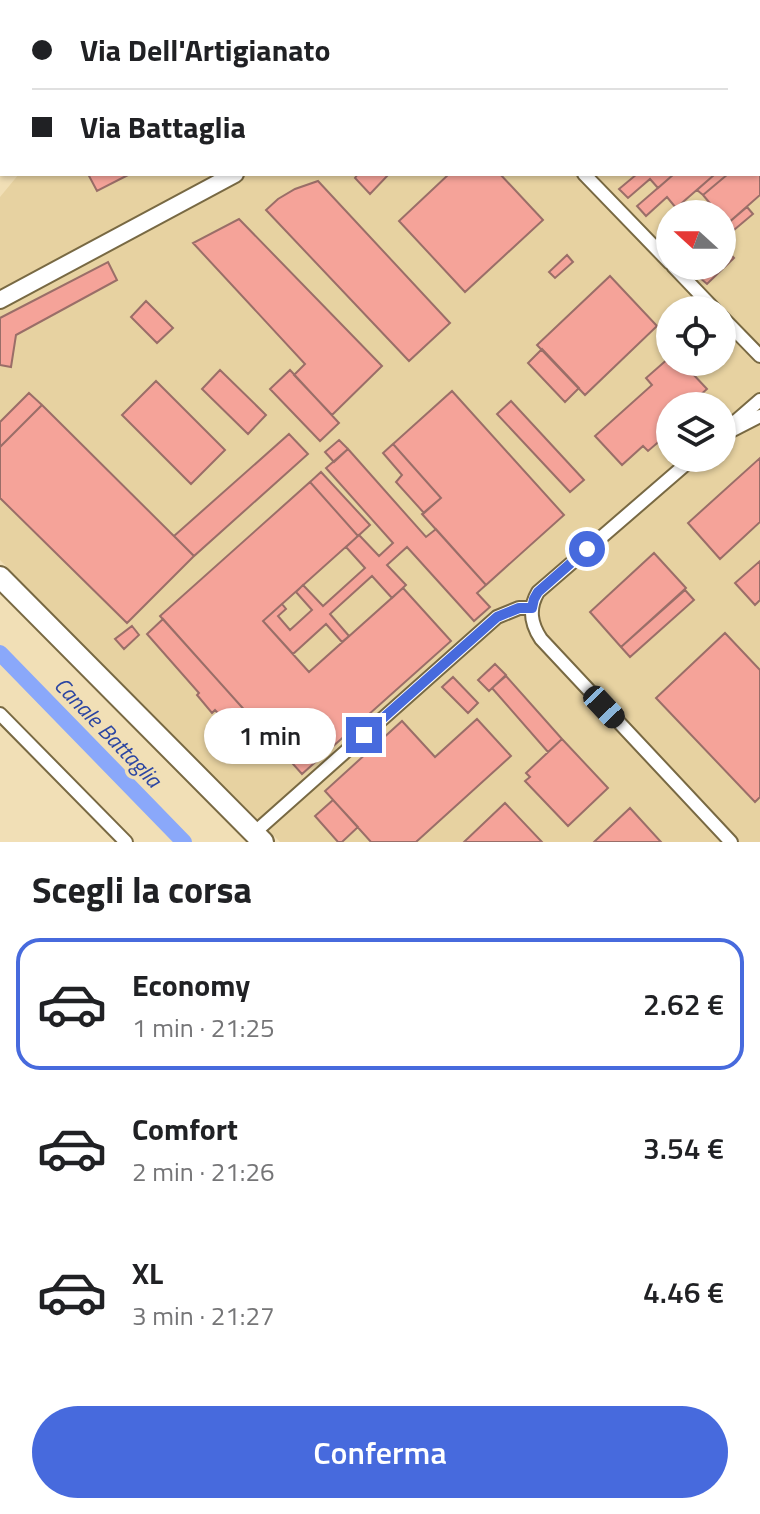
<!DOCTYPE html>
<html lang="it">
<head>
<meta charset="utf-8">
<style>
	:root { --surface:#fff; --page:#f2f2f2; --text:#202124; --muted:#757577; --line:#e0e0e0; --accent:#476add }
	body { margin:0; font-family:"Titillium Web",sans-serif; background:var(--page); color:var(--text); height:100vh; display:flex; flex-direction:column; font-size:30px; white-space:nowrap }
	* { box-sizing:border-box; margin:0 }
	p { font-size:26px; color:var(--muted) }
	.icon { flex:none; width:44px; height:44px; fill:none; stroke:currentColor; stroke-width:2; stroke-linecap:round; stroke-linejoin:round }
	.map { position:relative; height:842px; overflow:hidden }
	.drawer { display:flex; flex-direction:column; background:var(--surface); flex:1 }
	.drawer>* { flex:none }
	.top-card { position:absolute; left:0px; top:0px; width:760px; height:176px; box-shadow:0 2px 6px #0004; display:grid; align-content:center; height:176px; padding:0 32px; background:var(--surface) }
	.needle { width:52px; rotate:291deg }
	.tools { position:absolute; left:656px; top:200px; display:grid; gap:16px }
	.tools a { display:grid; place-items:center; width:80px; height:80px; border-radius:50%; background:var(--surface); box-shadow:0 2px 6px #0004; font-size:40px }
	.end { position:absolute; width:36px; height:36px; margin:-18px; border:10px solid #476add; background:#fff; box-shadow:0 0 0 4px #fff }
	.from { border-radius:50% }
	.bubble { position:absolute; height:56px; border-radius:28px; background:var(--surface); box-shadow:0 2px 6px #0004; font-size:26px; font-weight:600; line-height:56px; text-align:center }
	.car { position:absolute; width:24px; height:48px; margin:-24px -12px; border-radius:10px; box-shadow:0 0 6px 2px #0007; background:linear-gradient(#222 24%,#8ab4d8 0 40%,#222 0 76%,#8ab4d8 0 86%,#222 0) }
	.top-card b { display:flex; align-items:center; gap:28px; height:76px; font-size:30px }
	.top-card b+b { border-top:2px solid var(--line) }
	.top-card i { width:20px; height:20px; background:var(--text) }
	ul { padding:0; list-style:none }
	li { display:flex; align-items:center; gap:24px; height:132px; margin:0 16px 12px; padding:0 16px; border:4px solid transparent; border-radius:24px }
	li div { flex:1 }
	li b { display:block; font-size:30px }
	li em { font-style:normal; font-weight:600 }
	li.selected { border-color:var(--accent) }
	li>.icon { width:72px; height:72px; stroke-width:1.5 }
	h2 { padding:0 32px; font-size:36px; line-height:96px }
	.primary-button { display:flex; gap:16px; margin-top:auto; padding:16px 32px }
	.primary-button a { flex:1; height:92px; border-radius:48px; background:var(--accent); color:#fff; font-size:32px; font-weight:600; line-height:92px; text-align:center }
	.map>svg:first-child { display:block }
</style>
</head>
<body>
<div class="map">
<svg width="760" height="842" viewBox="0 0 760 842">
	<rect width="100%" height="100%" fill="#f1dfb6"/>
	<path fill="#e7d2a1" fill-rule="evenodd" d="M 167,0 L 760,0 L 760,842 L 280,842 L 0,560 L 0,197 L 19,174 L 758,174 L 758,2 L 165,2 ZM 670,214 L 722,214 L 722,266 L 670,266 ZM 670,310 L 722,310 L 722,362 L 670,362 ZM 670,406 L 722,406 L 722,458 L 670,458 Z"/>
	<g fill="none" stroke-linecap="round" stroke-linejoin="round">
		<path stroke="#8aa8fa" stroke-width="16" d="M 0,653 L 184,842"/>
	</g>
	<path fill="#f5a399" stroke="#9a6e68" stroke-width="2" d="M 251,0 L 348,0 L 349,2 L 252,2 Z
		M 684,0 L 759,0 L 760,82 L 758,80 L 758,2 L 686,2 Z
		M 760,147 L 760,195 L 727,224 L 722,218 L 722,214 L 719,214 L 703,195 L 728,174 L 758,174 L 758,148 Z
		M 88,174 L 130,174 L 97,191 Z
		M 358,174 L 389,174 L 370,194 L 355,178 Z
		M 449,174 L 500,174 L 543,220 L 465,292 L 399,221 Z
		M 637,174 L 674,174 L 658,188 L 650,179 L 628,198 L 619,189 Z
		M 674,174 L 714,175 L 676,208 L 667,197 L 646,216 L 637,206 Z
		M 713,174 L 728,174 L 703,195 L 697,190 L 714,175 Z
		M 318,181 L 450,323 L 409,361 L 266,210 L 278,199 L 295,189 Z
		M 747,207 L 753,214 L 722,240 L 722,218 L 727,224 Z
		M 239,219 L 382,366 L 332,415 L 294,375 L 305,364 L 193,243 Z
		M 727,250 L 734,258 L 707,284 L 699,277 L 711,266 L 722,266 L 722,255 Z
		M 567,255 L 573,262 L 555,278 L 549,272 Z
		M 108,262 L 117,280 L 16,335 L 11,367 L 0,365 L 0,318 Z
		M 610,276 L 657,326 L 585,395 L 537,345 Z
		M 146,301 L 173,328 L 157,343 L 131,317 Z
		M 542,349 L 579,388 L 565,402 L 528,363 Z
		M 670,357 L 670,362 L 693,362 L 698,368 L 692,373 L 707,389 L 688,406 L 670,406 L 670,432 L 648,451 L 643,446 L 622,465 L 595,436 L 652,385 L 646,378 Z
		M 220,370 L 266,415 L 248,434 L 202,389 Z
		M 290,370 L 339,423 L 320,441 L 270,389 Z
		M 156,381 L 225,450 L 191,484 L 122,415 Z
		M 452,391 L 564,515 L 486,585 L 422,514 L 441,498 L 393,444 Z
		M 29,393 L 42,405 L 0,447 L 0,422 Z
		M 511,401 L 584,480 L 570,492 L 497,414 Z
		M 42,405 L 194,556 L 127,623 L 0,498 L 0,447 Z
		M 289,434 L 308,454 L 194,556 L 174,536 Z
		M 339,440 L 348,449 L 334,462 L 325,452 Z
		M 393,444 L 441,498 L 424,513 L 396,482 L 402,475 L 383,453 Z
		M 348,449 L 426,537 L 436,529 L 486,585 L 477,593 L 490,607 L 474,621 L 407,547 L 387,565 L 406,585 L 392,598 L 372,576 L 330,614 L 349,636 L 342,642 L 326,624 L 293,654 L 263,621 L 282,604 L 286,609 L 278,616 L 290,630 L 312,610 L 296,592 L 303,585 L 323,606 L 365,568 L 346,547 L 359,535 L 379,556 L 393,543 L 326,468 Z
		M 760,458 L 760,522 L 720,559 L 688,523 Z
		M 321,472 L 370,525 L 358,536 L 310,482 Z
		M 310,482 L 358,536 L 263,621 L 309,672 L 403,588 L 451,641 L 302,774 L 160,616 Z
		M 654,553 L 686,588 L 621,647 L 590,612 Z
		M 760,561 L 760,600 L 755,605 L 735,583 Z
		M 685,590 L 694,600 L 630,657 L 621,647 Z
		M 163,619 L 272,741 L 258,753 L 245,748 L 246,744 L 215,710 L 212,713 L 197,695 L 199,693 L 147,634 Z
		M 132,626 L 139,635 L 124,649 L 115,639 Z
		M 725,633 L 760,670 L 760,797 L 755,802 L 656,698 Z
		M 495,664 L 506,675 L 489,691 L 478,680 Z
		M 506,676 L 562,739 L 548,752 L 492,688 Z
		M 453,677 L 478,703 L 468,713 L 442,687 Z
		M 477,719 L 511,756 L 416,842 L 371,842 L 325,791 L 402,721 L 435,757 Z
		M 562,739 L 608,788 L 568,826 L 525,781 L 530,777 L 526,773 Z
		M 333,800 L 358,827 L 342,842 L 338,842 L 315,816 Z
		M 505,803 L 542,842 L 464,842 Z
		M 630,808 L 661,842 L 594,842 Z"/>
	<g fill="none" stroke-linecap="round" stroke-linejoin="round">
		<defs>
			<path id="minor" d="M 385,0 L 386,2
				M 584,174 L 670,263
				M 673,266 L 715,310
				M 722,317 L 760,356
				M 729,432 L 760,416
				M 722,433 L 760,400
				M 693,458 L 538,592 C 528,609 531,624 541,639 L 731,842
				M 0,714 L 126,842
				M 254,833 L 497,617 L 519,608 L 532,608"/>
			<path id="tertiary" d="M 555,2 L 559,0
				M 0,300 L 235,174"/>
			<path id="primary" d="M 0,577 L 263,842"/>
		</defs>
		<use href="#minor" stroke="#786943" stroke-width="16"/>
		<use href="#tertiary" stroke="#786943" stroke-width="20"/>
		<use href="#primary" stroke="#786943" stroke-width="24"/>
		<use href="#minor" stroke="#fff" stroke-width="12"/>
		<use href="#tertiary" stroke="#fff" stroke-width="16"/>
		<use href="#primary" stroke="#fff" stroke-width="20"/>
	</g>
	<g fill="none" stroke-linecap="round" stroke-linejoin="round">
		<path stroke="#476add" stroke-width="10" d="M 364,735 L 497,617 L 519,608 L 532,608 L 534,599 L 538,592 L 587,549"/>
	</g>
	<g text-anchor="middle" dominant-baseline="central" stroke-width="7" stroke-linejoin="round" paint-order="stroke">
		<g font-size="22" font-style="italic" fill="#2b45a2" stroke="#f1dfb6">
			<text transform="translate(108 732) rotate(46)">Canale Battaglia</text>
		</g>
	</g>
</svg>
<div class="tools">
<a><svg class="needle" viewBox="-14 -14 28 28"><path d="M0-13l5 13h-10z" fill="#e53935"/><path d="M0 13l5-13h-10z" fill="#757577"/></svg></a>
<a><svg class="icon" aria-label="locate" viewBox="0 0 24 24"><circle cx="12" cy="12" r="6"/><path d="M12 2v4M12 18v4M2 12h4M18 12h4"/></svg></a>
<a><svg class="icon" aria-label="layers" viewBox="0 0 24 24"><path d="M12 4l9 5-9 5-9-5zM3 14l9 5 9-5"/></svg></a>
</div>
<i class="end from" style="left:587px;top:549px"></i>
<i class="end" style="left:364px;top:735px"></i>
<div class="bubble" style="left:204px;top:708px;width:132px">1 min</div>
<i class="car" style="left:604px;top:707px;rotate:137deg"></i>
<div class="top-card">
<b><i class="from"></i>Via Dell'Artigianato</b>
<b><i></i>Via Battaglia</b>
</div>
</div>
<section class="drawer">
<h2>Scegli la corsa</h2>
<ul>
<li class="selected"><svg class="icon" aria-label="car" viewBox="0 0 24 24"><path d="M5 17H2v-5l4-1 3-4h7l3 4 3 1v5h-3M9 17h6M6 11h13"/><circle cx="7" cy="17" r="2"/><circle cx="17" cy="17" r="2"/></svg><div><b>Economy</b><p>1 min · 21:25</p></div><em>2.62 €</em></li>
<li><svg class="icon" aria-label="car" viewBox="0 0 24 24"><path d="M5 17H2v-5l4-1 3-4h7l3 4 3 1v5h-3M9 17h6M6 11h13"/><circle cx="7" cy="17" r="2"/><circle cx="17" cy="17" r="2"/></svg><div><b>Comfort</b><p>2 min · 21:26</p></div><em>3.54 €</em></li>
<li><svg class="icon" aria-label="car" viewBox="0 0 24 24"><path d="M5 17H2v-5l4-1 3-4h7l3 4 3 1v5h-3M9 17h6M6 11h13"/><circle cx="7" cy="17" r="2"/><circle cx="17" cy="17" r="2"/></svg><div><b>XL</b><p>3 min · 21:27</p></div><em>4.46 €</em></li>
</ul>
<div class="primary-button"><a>Conferma</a></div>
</section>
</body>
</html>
